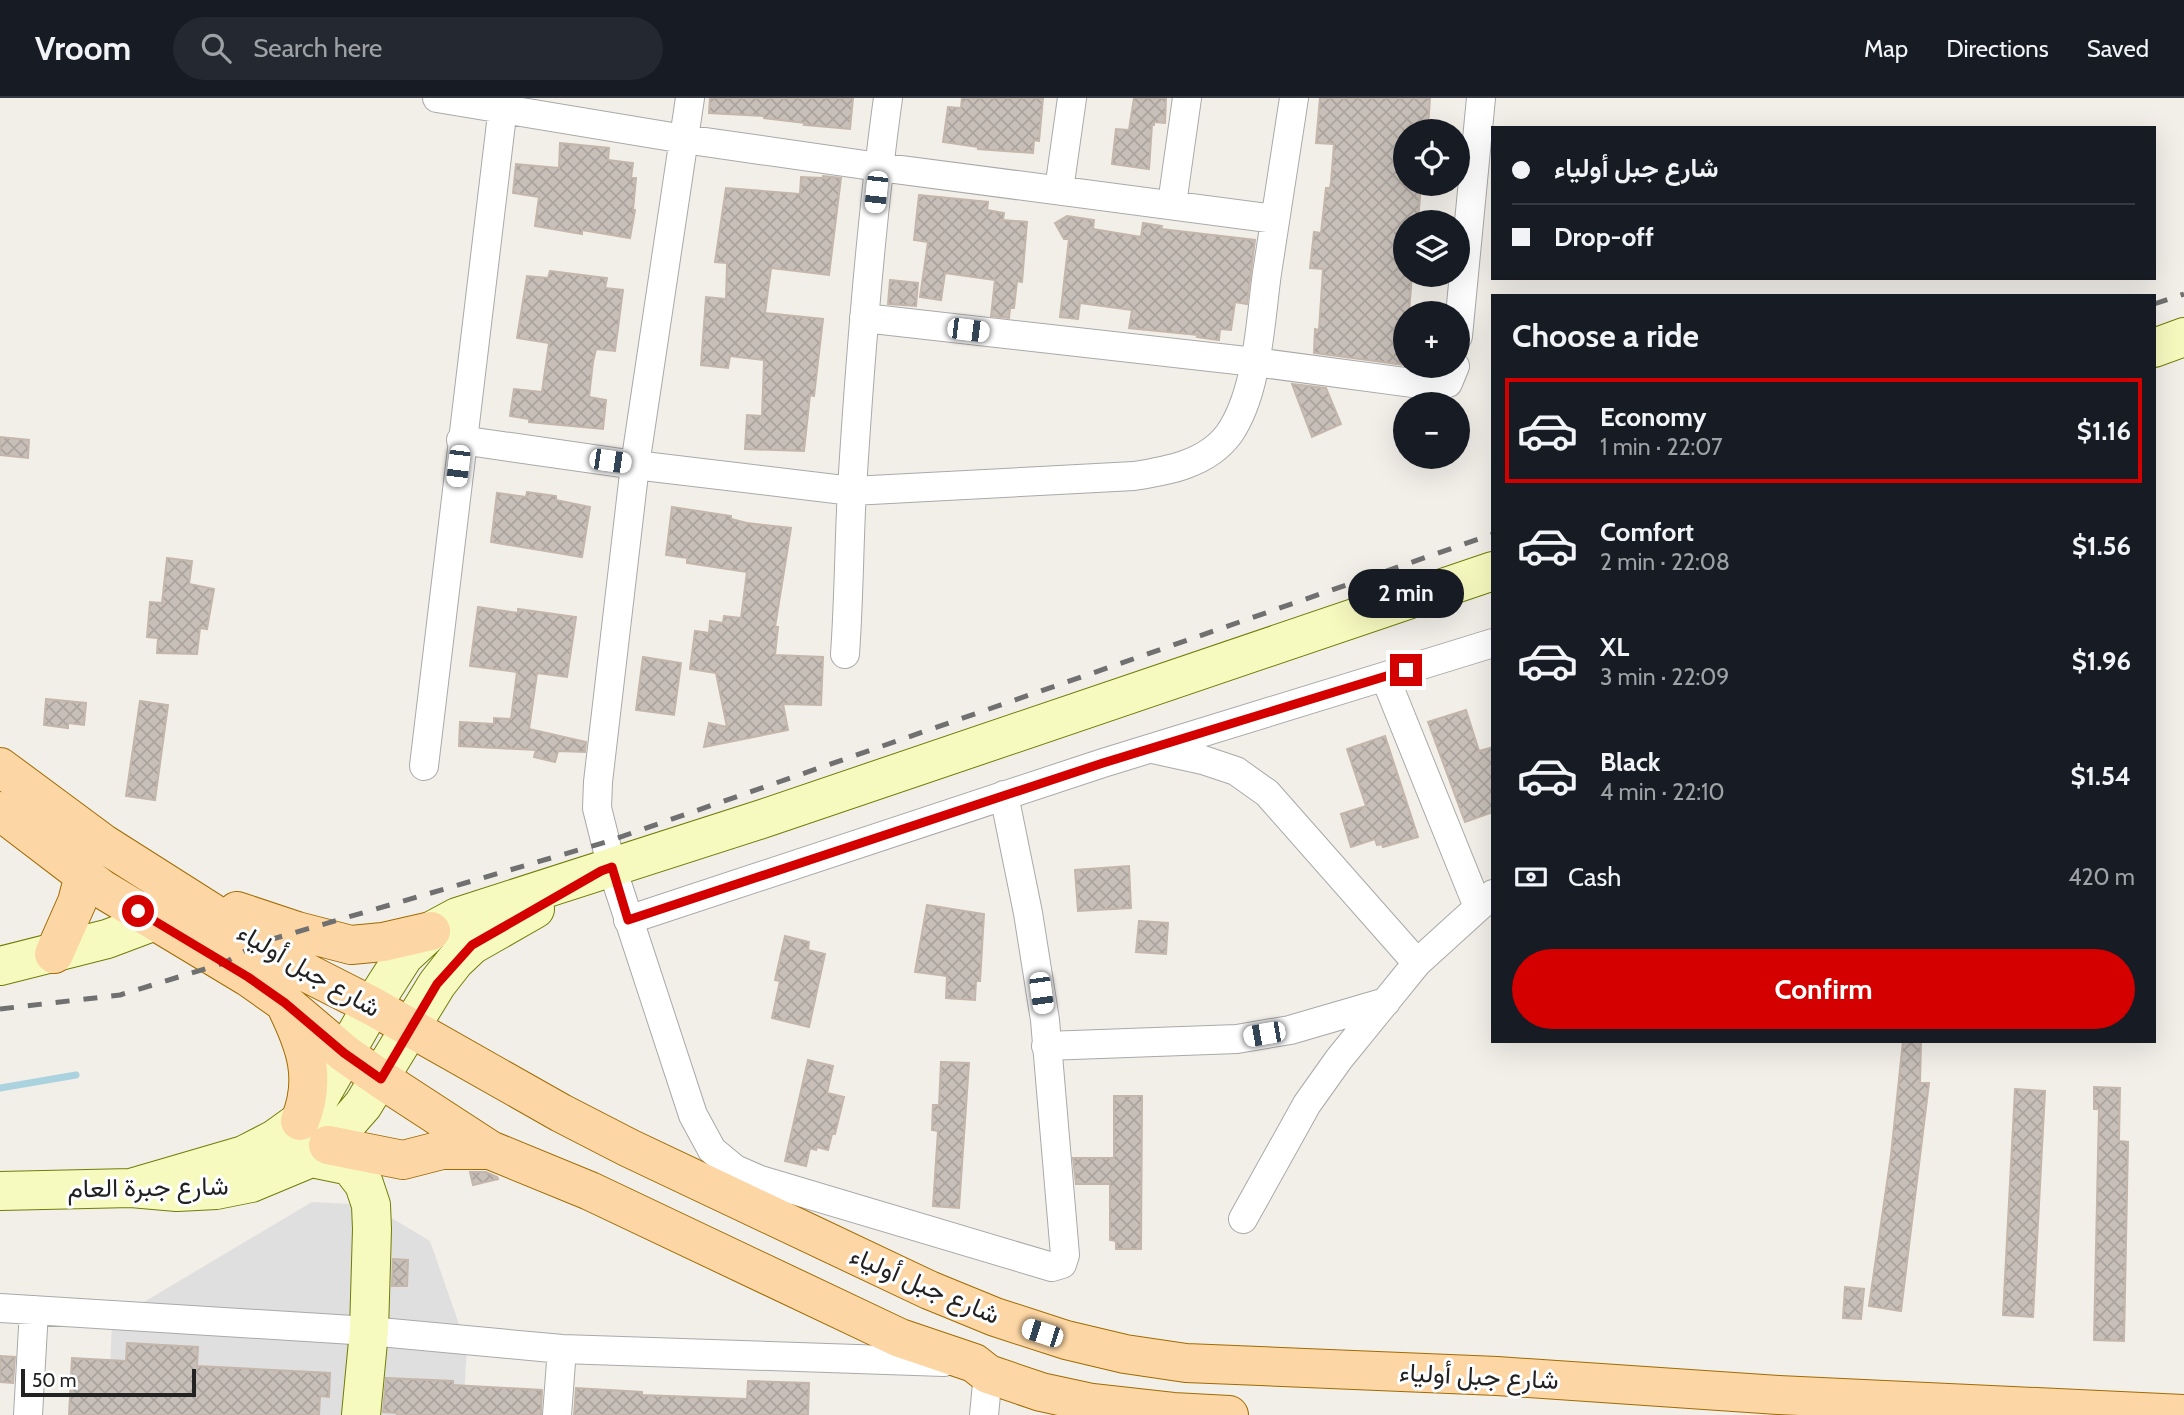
<!DOCTYPE html>
<html lang="en">
<head>
<meta charset="utf-8">
<style>
	:root { --surface:#171b24; --page:#242831; --text:#f1f3f6; --muted:#9ea1a6; --line:#363941; --accent:#d40000 }
	body { margin:0; font-family:Cabin,Vazirmatn,sans-serif; background:var(--page); color:var(--text); height:100vh; display:flex; flex-direction:column; font-size:26px; white-space:nowrap }
	* { box-sizing:border-box; margin:0 }
	p { font-size:23px; color:var(--muted) }
	.icon { flex:none; width:38px; height:38px; fill:none; stroke:currentColor; stroke-width:2; stroke-linecap:round; stroke-linejoin:round }
	.map { position:relative; flex:1; overflow:hidden }
	.drawer { position:absolute; left:1491px; top:196px; width:665px; height:749px; display:flex; flex-direction:column; background:var(--surface); border-radius:0px; box-shadow:0 7px 28px #0002 }
	.drawer>* { flex:none }
	.guide { position:absolute; left:1491px; top:28px; width:665px; height:154px; border-radius:0px; box-shadow:0 7px 28px #0002; display:grid; align-content:center; height:154px; padding:0 21px; background:var(--surface) }
	.controls { position:absolute; left:1393px; top:21px; display:grid; gap:14px }
	.controls a { display:grid; place-items:center; width:77px; height:77px; border-radius:50%; background:var(--surface); box-shadow:0 7px 28px #0002; font-size:35px }
	.scale { position:absolute; left:21px; bottom:18px; width:175px; box-sizing:border-box; padding-left:7px; border:4px solid #222; border-top:0; font-size:19px; line-height:24px; white-space:nowrap; color:#222; -webkit-text-stroke:5px #fff; paint-order:stroke }
	.end { position:absolute; width:32px; height:32px; margin:-16px; border:9px solid #d40000; background:#fff; box-shadow:0 0 0 4px #fff }
	.from { border-radius:50% }
	.bubble { position:absolute; height:49px; border-radius:24px; background:var(--surface); box-shadow:0 7px 28px #0002; font-size:23px; font-weight:700; line-height:49px; text-align:center }
	.car { position:absolute; width:21px; height:42px; margin:-21px -10px; border-radius:9px; box-shadow:0 0 5px 2px #0007; background:linear-gradient(#fff 24%,#345 0 40%,#fff 0 76%,#345 0 86%,#fff 0) }
	.guide b { display:flex; align-items:center; gap:24px; height:66px; font-size:26px }
	.guide b+b { border-top:2px solid var(--line) }
	.guide i { width:18px; height:18px; background:var(--text) }
	ul { padding:0; list-style:none }
	li { display:flex; align-items:center; gap:21px; height:105px; margin:0 14px 10px; padding:0 7px; border:4px solid transparent; border-radius:0px }
	li div { flex:1 }
	li b { display:block; font-size:26px }
	li em { font-style:normal; font-weight:700 }
	li.selected { border-color:var(--accent) }
	li>.icon { width:63px; height:63px; stroke-width:1.5 }
	h2 { padding:0 21px; font-size:32px; line-height:84px }
	.pay { display:flex; align-items:center; gap:18px; height:77px; padding:0 21px; font-size:26px }
	.pay p { margin-inline-start:auto }
	.cta { display:flex; gap:14px; margin-top:auto; padding:14px 21px }
	.cta a { flex:1; height:80px; border-radius:42px; background:var(--accent); color:#fff; font-size:28px; font-weight:700; line-height:80px; text-align:center }
	header { display:flex; align-items:center; gap:42px; box-sizing:border-box; height:98px; padding:0 35px; background:var(--surface); border-bottom:2px solid var(--line) }
	header strong { font-size:33px }
	nav { display:flex; gap:38px; margin-inline-start:auto; font-size:24px }
	.search { width:490px; height:63px; background:var(--page); display:flex; align-items:center; gap:18px; box-sizing:border-box; padding:0 24px; border-radius:38px; color:var(--muted); font-size:26px }
	.map>svg:first-child { display:block }
</style>
</head>
<body>
<header>
<strong>Vroom</strong>
<div class="search"><svg class="icon" aria-label="search" viewBox="0 0 24 24"><circle cx="10" cy="10" r="6"/><path d="M15 15l6 6"/></svg>Search here</div>
<nav><a>Map</a><a>Directions</a><a>Saved</a></nav>
</header>
<div class="map">
<svg width="2184" height="1317" viewBox="0 0 2184 1317">
	<defs>
		<pattern id="building-cross-hatch" width="8" height="8" patternUnits="userSpaceOnUse" patternTransform="scale(1.75)"><rect width="8" height="8" fill="#c7bfb8"/><path d="M0 0l8 8M0 8l8-8" fill="none" stroke="#aba49e"/></pattern>
	</defs>
	<rect width="100%" height="100%" fill="#f2efe9"/>
	<path fill="#e0dfdf" d="M 312,1104 L 370,1107 L 430,1143 L 467,1249 L 463,1317 L 108,1317 L 112,1223 Z"/>
	<g fill="none" stroke-linecap="round" stroke-linejoin="round">
		<path stroke="#aad3df" stroke-width="7" d="M 0,990 L 76,977"/>
	</g>
	<path fill="url(#building-cross-hatch)" stroke="#c4b6ab" stroke-width="2" d="M 710,0 L 853,0 L 850,31 L 804,27 L 805,25 L 764,20 L 764,18 L 709,15 Z
		M 962,0 L 1043,0 L 1039,43 L 1034,42 L 1033,55 L 978,51 L 978,49 L 943,44 L 948,9 L 961,10 Z
		M 1134,0 L 1166,0 L 1165,25 L 1154,24 L 1154,27 L 1152,27 L 1149,71 L 1112,66 L 1116,31 L 1129,32 Z
		M 1320,0 L 1430,0 L 1428,29 L 1408,27 L 1405,33 L 1405,86 L 1421,86 L 1418,124 L 1405,124 L 1405,177 L 1412,177 L 1409,214 L 1405,215 L 1405,267 L 1314,255 L 1315,231 L 1319,232 L 1323,171 L 1310,170 L 1314,134 L 1321,135 L 1326,90 L 1330,90 L 1331,84 L 1334,46 L 1316,45 Z
		M 560,45 L 609,50 L 608,62 L 633,65 L 631,80 L 636,80 L 633,112 L 635,112 L 630,140 L 582,132 L 582,136 L 535,128 L 539,99 L 513,95 L 516,66 L 559,70 Z
		M 823,78 L 841,80 L 829,177 L 771,170 L 765,215 L 823,221 L 814,298 L 810,297 L 804,353 L 745,351 L 747,317 L 762,318 L 764,262 L 730,258 L 728,270 L 701,267 L 706,199 L 726,201 L 727,165 L 715,164 L 726,90 L 800,96 L 801,79 L 823,80 Z
		M 919,97 L 988,104 L 987,112 L 1004,115 L 1003,122 L 1027,124 L 1022,184 L 1017,183 L 1014,210 L 1010,210 L 1009,220 L 991,218 L 995,182 L 945,175 L 941,202 L 920,199 L 928,144 L 914,142 Z
		M 1067,118 L 1094,122 L 1093,131 L 1141,139 L 1143,125 L 1162,128 L 1161,131 L 1255,142 L 1247,206 L 1235,204 L 1231,232 L 1220,231 L 1219,242 L 1197,239 L 1198,237 L 1129,230 L 1132,212 L 1080,205 L 1078,221 L 1060,219 L 1069,141 L 1064,141 L 1055,125 Z
		M 550,173 L 607,180 L 605,190 L 623,192 L 615,253 L 596,251 L 593,264 L 589,299 L 606,302 L 603,331 L 529,324 L 529,321 L 510,318 L 514,291 L 542,294 L 549,245 L 517,240 L 527,178 L 548,180 Z
		M 890,182 L 918,185 L 916,208 L 888,206 Z
		M 1292,286 L 1326,290 L 1341,326 L 1312,339 Z
		M 0,339 L 29,342 L 28,360 L 0,357 Z
		M 527,394 L 556,398 L 556,402 L 590,409 L 582,459 L 491,444 L 497,395 L 526,399 Z
		M 672,409 L 731,418 L 731,421 L 747,425 L 791,430 L 775,529 L 778,529 L 775,557 L 823,559 L 821,607 L 783,606 L 788,632 L 704,649 L 709,625 L 727,629 L 716,575 L 690,571 L 695,533 L 709,535 L 710,523 L 723,525 L 724,518 L 741,520 L 747,474 L 687,465 L 687,460 L 666,457 Z
		M 167,460 L 192,463 L 189,486 L 214,491 L 207,531 L 200,530 L 197,556 L 157,555 L 158,540 L 147,539 L 150,504 L 162,505 Z
		M 478,509 L 518,515 L 518,511 L 576,519 L 567,579 L 537,575 L 529,631 L 586,644 L 585,654 L 558,653 L 555,664 L 534,659 L 536,652 L 459,648 L 460,624 L 494,626 L 494,620 L 511,621 L 517,574 L 470,568 Z
		M 643,559 L 681,565 L 674,617 L 636,612 Z
		M 46,601 L 86,605 L 84,627 L 68,625 L 68,630 L 44,627 Z
		M 140,603 L 168,607 L 155,702 L 126,698 Z
		M 1466,612 L 1479,653 L 1493,649 L 1493,714 L 1465,724 L 1428,624 Z
		M 1385,638 L 1418,739 L 1383,749 L 1382,746 L 1377,747 L 1375,741 L 1351,749 L 1341,716 L 1366,708 L 1347,651 Z
		M 1129,768 L 1131,810 L 1078,813 L 1075,772 Z
		M 927,807 L 984,816 L 980,883 L 976,883 L 975,902 L 946,900 L 947,878 L 915,874 Z
		M 1139,823 L 1168,825 L 1166,856 L 1136,854 Z
		M 785,838 L 809,844 L 808,852 L 825,856 L 809,929 L 772,920 L 780,883 L 775,882 Z
		M 1903,943 L 1921,943 L 1920,985 L 1929,985 L 1901,1213 L 1869,1208 L 1891,1057 Z
		M 808,962 L 833,968 L 827,995 L 844,999 L 835,1036 L 832,1036 L 828,1052 L 817,1049 L 816,1052 L 810,1050 L 806,1068 L 785,1063 Z
		M 941,964 L 969,965 L 959,1110 L 933,1108 L 938,1033 L 932,1032 L 933,1007 L 939,1007 Z
		M 2094,989 L 2120,990 L 2119,1043 L 2128,1044 L 2124,1243 L 2094,1242 L 2099,1011 L 2094,1011 Z
		M 2015,991 L 2045,993 L 2033,1219 L 2003,1217 Z
		M 1114,998 L 1142,998 L 1141,1151 L 1116,1151 L 1116,1143 L 1110,1142 L 1110,1086 L 1076,1086 L 1073,1060 L 1114,1060 Z
		M 470,1074 L 486,1074 L 497,1079 L 498,1081 L 473,1087 Z
		M 393,1161 L 408,1162 L 407,1188 L 392,1188 Z
		M 1845,1189 L 1864,1191 L 1861,1221 L 1843,1220 Z
		M 127,1245 L 198,1249 L 197,1268 L 330,1275 L 329,1299 L 320,1298 L 319,1317 L 69,1317 L 72,1260 L 126,1263 Z
		M 0,1258 L 15,1259 L 13,1285 L 0,1284 Z
		M 386,1280 L 453,1283 L 453,1287 L 542,1292 L 541,1317 L 397,1317 L 397,1315 L 383,1314 Z
		M 748,1283 L 809,1285 L 808,1317 L 574,1317 L 576,1290 L 642,1294 L 642,1297 L 747,1301 Z"/>
	<g fill="none" stroke-linecap="round" stroke-linejoin="round">
		<defs>
			<path id="street" d="M 437,0 L 684,41 L 879,69 L 1275,121
				M 690,0 L 635,367 L 598,684 L 597,710 L 612,770 L 693,1017 L 712,1052 L 735,1071 L 760,1082 L 1052,1169 L 1062,1166 L 1065,1157 L 1045,922 L 1028,815 L 1004,697
				M 1059,92 L 1072,0
				M 1172,106 L 1187,0
				M 864,220 L 1255,264 L 1435,288 L 1448,285 L 1455,268
				M 1458,238 L 1481,0
				M 461,342 L 635,367 L 852,393 L 1134,378 C 1167,373 1207,366 1229,336 C 1258,294 1260,225 1267,175 C 1276,117 1285,58 1294,0
				M 845,556 C 849,501 849,446 852,391 C 860,261 870,130 888,0
				M 1385,579 L 1478,809
				M 1153,651 L 1203,662 L 1236,673 L 1267,695 L 1417,865
				M 424,668 L 504,0
				M 628,822 L 1103,665 L 1493,545
				M 1046,948 L 1237,941 L 1290,932 L 1386,904
				M 1243,1121 L 1307,1006 L 1339,961 L 1417,865 L 1493,796
				M 0,1210 L 369,1233 L 562,1251 L 944,1264
				M 28,1317 L 34,1212
				M 557,1317 L 562,1251
				M 984,1317 L 988,1276"/>
			<path id="secondary" d="M 2154,250 L 2184,239
				M 0,868 L 107,841 L 155,823
				M 311,1060 L 350,1068 L 364,1086 L 371,1107 L 372,1131 L 369,1233 L 361,1317
				M 131,1090 L 244,1057 L 275,1041 L 300,1023 L 317,1004 L 372,908 L 404,858 L 431,833 L 457,819 L 765,720 L 1493,473
				M 0,1093 L 131,1090 L 177,1094 L 216,1092 L 251,1085 L 311,1060 L 328,1047 L 363,1007 L 437,886 L 455,863 L 472,847 L 535,811"/>
			<path id="primary" d="M 0,669 L 104,746 L 309,876 L 372,908 L 561,1015 L 629,1050 L 929,1192 L 995,1219 L 1066,1242 L 1125,1256 L 1186,1265 L 1497,1278 L 1778,1297 L 2184,1316
				M 0,713 L 102,791 L 248,879 L 285,905 L 344,955 L 381,981 L 490,1052 L 590,1093 L 900,1240 L 974,1265 L 988,1276 L 1041,1294 L 1092,1305 L 1173,1314 L 1229,1317
				M 237,813 L 297,833 L 351,847 L 383,844 L 431,833
				M 54,856 L 77,804 L 84,777
				M 287,910 C 306,949 317,981 300,1023
				M 328,1047 L 403,1062 L 442,1052 L 490,1052"/>
		</defs>
		<use href="#street" stroke="#a9a9a9" stroke-width="30"/>
		<use href="#secondary" stroke="#707d05" stroke-width="40"/>
		<use href="#primary" stroke="#a06b00" stroke-width="40"/>
		<use href="#street" stroke="#fff" stroke-width="28"/>
		<use href="#secondary" stroke="#f7fabf" stroke-width="38"/>
		<use href="#primary" stroke="#fcd6a4" stroke-width="38"/>
		<path stroke="#707070" stroke-width="5" stroke-dasharray="14 14" stroke-linecap="butt" d="M 2154,206 L 2184,196
			M 0,911 L 120,897 L 224,865 L 259,845 L 606,744 L 1493,436"/>
	</g>
	<g fill="none" stroke-linecap="round" stroke-linejoin="round">
		<path stroke="#d40000" stroke-width="9" d="M 138,813 L 248,879 L 285,905 L 344,955 L 381,981 L 437,886 L 472,847 L 601,773 L 612,769 L 628,822 L 1103,665 L 1406,572"/>
	</g>
	<g text-anchor="middle" dominant-baseline="central" stroke-width="6" stroke-linejoin="round" paint-order="stroke">
		<g font-size="26" fill="#222" stroke="#fff">
			<text transform="translate(309 872) rotate(30)">شارع جبل أولياء</text>
			<text transform="translate(148 1089) rotate(-1)">شارع جبرة العام</text>
			<text transform="translate(925 1187) rotate(23)">شارع جبل أولياء</text>
			<text transform="translate(1479 1278) rotate(3)">شارع جبل أولياء</text>
		</g>
	</g>
</svg>
<div class="controls">
<a><svg class="icon" aria-label="locate" viewBox="0 0 24 24"><circle cx="12" cy="12" r="6"/><path d="M12 2v4M12 18v4M2 12h4M18 12h4"/></svg></a>
<a><svg class="icon" aria-label="layers" viewBox="0 0 24 24"><path d="M12 4l9 5-9 5-9-5zM3 14l9 5 9-5"/></svg></a>
<a>+</a>
<a>−</a>
</div>
<div class="scale">50 m</div>
<i class="end from" style="left:138px;top:813px"></i>
<i class="end" style="left:1406px;top:572px"></i>
<div class="bubble" style="left:1348px;top:471px;width:116px">2 min</div>
<i class="car" style="left:876px;top:94px;rotate:186deg"></i>
<i class="car" style="left:968px;top:232px;rotate:97deg"></i>
<i class="car" style="left:610px;top:363px;rotate:98deg"></i>
<i class="car" style="left:458px;top:368px;rotate:187deg"></i>
<i class="car" style="left:1041px;top:895px;rotate:172deg"></i>
<i class="car" style="left:1264px;top:936px;rotate:260deg"></i>
<i class="car" style="left:1042px;top:1235px;rotate:288deg"></i>
<div class="guide">
<b><i class="from"></i>شارع جبل أولياء</b>
<b><i></i>Drop-off</b>
</div>
<section class="drawer">
<h2>Choose a ride</h2>
<ul>
<li class="selected"><svg class="icon" aria-label="car" viewBox="0 0 24 24"><path d="M5 17H2v-5l4-1 3-4h7l3 4 3 1v5h-3M9 17h6M6 11h13"/><circle cx="7" cy="17" r="2"/><circle cx="17" cy="17" r="2"/></svg><div><b>Economy</b><p>1 min · 22:07</p></div><em>$1.16</em></li>
<li><svg class="icon" aria-label="car" viewBox="0 0 24 24"><path d="M5 17H2v-5l4-1 3-4h7l3 4 3 1v5h-3M9 17h6M6 11h13"/><circle cx="7" cy="17" r="2"/><circle cx="17" cy="17" r="2"/></svg><div><b>Comfort</b><p>2 min · 22:08</p></div><em>$1.56</em></li>
<li><svg class="icon" aria-label="car" viewBox="0 0 24 24"><path d="M5 17H2v-5l4-1 3-4h7l3 4 3 1v5h-3M9 17h6M6 11h13"/><circle cx="7" cy="17" r="2"/><circle cx="17" cy="17" r="2"/></svg><div><b>XL</b><p>3 min · 22:09</p></div><em>$1.96</em></li>
<li><svg class="icon" aria-label="car" viewBox="0 0 24 24"><path d="M5 17H2v-5l4-1 3-4h7l3 4 3 1v5h-3M9 17h6M6 11h13"/><circle cx="7" cy="17" r="2"/><circle cx="17" cy="17" r="2"/></svg><div><b>Black</b><p>4 min · 22:10</p></div><em>$1.54</em></li>
</ul>
<div class="pay"><svg class="icon" aria-label="cash" viewBox="0 0 24 24"><path d="M3 7h18v10H3z"/><circle cx="12" cy="12" r="2"/></svg>Cash<p>420 m</p></div>
<div class="cta"><a>Confirm</a></div>
</section>
</div>
</body>
</html>
